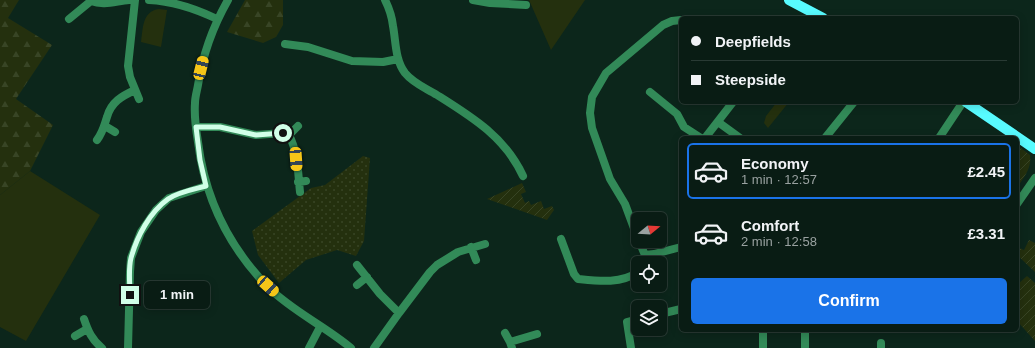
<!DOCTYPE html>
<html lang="en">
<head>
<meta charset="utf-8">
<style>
	:root { --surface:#091c14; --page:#12251d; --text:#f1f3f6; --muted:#99a1a0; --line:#293a34; --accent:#1a73e8 }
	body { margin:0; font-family:Helvetica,sans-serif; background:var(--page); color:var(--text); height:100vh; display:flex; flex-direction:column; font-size:15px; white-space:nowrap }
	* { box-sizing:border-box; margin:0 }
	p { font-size:13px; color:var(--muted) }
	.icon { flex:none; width:22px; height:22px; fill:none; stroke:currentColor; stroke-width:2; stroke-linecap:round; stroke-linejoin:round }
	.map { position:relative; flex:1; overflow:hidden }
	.details { position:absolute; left:679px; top:136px; width:340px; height:196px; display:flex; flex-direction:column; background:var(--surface); border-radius:6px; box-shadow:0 2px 10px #0003,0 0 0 1px var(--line) }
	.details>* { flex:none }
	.banner { position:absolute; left:679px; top:16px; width:340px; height:88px; border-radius:6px; box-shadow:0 2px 10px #0003,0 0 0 1px var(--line); display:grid; align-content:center; height:88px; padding:0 12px; background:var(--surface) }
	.needle { width:26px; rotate:72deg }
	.buttons { position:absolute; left:631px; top:212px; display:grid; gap:8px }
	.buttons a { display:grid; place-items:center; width:36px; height:36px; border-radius:6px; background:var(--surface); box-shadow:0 2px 10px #0003,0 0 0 1px var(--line); font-size:20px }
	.end { position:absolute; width:18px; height:18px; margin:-9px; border:5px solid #d1ffe8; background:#111; box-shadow:0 0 0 2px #111 }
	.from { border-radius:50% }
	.bubble { position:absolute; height:28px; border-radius:6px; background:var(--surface); box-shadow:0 2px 10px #0003,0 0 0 1px var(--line); font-size:13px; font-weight:700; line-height:28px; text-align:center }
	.car { position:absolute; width:12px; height:24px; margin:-12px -6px; border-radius:5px; box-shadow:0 0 3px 1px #0007; background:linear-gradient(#f5c518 24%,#345 0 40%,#f5c518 0 76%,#345 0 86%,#f5c518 0) }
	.banner b { display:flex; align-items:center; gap:14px; height:38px; font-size:15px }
	.banner b+b { border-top:1px solid var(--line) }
	.banner i { width:10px; height:10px; background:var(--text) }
	ul { padding:7px 0 0; list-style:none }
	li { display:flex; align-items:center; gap:12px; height:56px; margin:0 8px 6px; padding:0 4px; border:2px solid transparent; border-radius:6px }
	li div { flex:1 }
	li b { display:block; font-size:15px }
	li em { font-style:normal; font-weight:700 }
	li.selected { border-color:var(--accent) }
	li>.icon { width:36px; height:36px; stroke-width:1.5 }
	.action { display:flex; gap:8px; margin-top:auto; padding:8px 12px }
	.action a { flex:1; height:46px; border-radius:6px; background:var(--accent); color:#fff; font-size:16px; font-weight:700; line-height:46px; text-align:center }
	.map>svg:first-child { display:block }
</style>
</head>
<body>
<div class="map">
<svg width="1035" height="348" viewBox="0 0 1035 348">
	<defs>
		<pattern id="forest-firs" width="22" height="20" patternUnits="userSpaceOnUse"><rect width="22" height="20" fill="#24300e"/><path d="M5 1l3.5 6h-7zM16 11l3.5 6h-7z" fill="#384525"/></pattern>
		<pattern id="park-dots" width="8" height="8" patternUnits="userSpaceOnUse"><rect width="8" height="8" fill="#24300e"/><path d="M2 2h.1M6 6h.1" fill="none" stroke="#384525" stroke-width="1.8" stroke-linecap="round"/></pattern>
		<pattern id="garden-furrows" width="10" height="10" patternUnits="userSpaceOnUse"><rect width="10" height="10" fill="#24300e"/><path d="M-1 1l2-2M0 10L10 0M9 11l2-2" fill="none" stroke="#384525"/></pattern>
	</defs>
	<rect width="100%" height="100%" fill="#0c261b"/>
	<path fill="#24300e" d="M 529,0 L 585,0 L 551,50 Z
		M 159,9 L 167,10 L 161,47 L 141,42 C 143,29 142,11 159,9 Z
		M 777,102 L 789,102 L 768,128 L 764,123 L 766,116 Z
		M 30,171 L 100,215 L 26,341 L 0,327 L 0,195 Z"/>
	<path fill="url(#forest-firs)" d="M 0,0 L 19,0 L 8,18 L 52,45 L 16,99 L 53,125 L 30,171 L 0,195 Z
		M 245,0 L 283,0 L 283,25 L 276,37 L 263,43 L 227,32 Z"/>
	<path fill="url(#park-dots)" d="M 363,156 L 370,158 L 364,241 L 356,256 L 337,250 L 306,260 L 279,283 L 258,255 L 252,231 L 311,188 L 325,185 Z"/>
	<path fill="url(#garden-furrows)" d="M 1017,145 L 1030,155 C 1032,168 1024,177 1017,188 Z
		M 522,183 L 526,192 L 521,194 L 525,203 L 529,201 L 531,205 L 541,201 L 544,209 L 552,206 L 554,210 L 547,220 L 487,199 Z
		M 1029,240 L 1035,243 L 1035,272 L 1017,255 L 1017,247 L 1024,250 Z
		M 1027,276 L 1035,283 L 1035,341 L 1017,321 L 1017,281 L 1019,283 Z"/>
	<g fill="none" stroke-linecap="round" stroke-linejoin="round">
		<path stroke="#328a58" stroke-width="8" d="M 135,0 L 128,66 L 130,77 L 139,99
			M 149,0 C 173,1 196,9 217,19
			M 385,0 C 389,8 392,17 393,26 C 396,42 395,60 405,73 C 414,84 426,88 437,95 C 472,117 505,137 523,176
			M 473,0 L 490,3 L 526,5
			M 69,19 L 91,1 C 104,6 116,1 129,0
			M 285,44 L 308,47 L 352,61 L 383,62 L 398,59
			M 650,92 L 677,114 L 684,127 L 701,138
			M 718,122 L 740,138
			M 105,126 L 115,132
			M 196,127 L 220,127 L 256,135 L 283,133 L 289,135 C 298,152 298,173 300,192
			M 289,135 L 298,126
			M 705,138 L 733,102
			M 825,138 L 854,102
			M 939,138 L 963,102
			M 97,140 C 103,132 104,126 107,117 C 111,102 122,96 135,90
			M 298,182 L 306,181
			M 1017,204 L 1035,178
			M 561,239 L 574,274 L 578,279 C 598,281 621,284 638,272
			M 638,239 L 625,204 L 610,179 L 592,128 L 590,113 L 592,97 L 606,73 L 663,25 L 672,21 L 681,20
			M 639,241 L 645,255 L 654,254 L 681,247
			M 471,247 L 476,260
			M 642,263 L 645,255
			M 357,265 L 380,294 L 399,313
			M 357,285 L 367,277
			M 660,314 L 681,309
			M 84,319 C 88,331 92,340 102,348
			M 763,330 L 763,348
			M 805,330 L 805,347
			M 505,333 L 510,342 L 512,348
			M 75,336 L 87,329
			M 510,342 L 537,334
			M 128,348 L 130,272 L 131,258 L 141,232 L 156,210 L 169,198 L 206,186
			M 309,348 L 320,327
			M 374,348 L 399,313 L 430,272 L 437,265 L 458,252 L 485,244
			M 631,348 L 627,322 L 638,319
			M 881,348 L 881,343"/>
		<path stroke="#328a58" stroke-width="8" d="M 228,0 C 212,28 203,53 198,85 C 197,91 195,97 195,103 C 194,116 196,130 198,142 C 205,199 228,246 268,287 C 292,311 325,326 351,348"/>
		<path stroke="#58fbff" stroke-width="10" d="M 789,0 L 823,18
			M 966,102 L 1035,149"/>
	</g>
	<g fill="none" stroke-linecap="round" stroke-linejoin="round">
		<path stroke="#d1ffe8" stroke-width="5" d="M 130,295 C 130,283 128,270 131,258 C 137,236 150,212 168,199 C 178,192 195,189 206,186 L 200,160 L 196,127 L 220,127 L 256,135 L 283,133"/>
	</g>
</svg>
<div class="buttons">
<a><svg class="needle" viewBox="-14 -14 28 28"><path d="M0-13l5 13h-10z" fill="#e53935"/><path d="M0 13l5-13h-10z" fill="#99a1a0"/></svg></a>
<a><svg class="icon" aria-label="locate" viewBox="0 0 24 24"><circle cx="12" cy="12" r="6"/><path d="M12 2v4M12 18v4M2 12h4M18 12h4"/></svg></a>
<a><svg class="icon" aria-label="layers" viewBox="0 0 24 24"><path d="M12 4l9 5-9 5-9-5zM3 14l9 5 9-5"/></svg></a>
</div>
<i class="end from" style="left:283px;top:133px"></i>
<i class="end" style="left:130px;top:295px"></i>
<div class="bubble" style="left:144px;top:281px;width:66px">1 min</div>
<i class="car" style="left:201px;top:68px;rotate:14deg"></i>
<i class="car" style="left:296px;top:159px;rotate:176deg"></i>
<i class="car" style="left:268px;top:286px;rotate:132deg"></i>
<div class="banner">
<b><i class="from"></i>Deepfields</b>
<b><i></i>Steepside</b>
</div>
<section class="details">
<ul>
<li class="selected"><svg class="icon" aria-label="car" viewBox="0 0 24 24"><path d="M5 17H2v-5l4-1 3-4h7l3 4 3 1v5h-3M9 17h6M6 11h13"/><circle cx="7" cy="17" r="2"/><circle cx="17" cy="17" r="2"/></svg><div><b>Economy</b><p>1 min · 12:57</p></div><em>£2.45</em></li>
<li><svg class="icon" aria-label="car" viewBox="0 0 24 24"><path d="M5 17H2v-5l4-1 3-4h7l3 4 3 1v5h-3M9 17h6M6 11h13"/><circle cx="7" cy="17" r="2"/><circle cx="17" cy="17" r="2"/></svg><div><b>Comfort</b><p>2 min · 12:58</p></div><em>£3.31</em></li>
</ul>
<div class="action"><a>Confirm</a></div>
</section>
</div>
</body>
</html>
